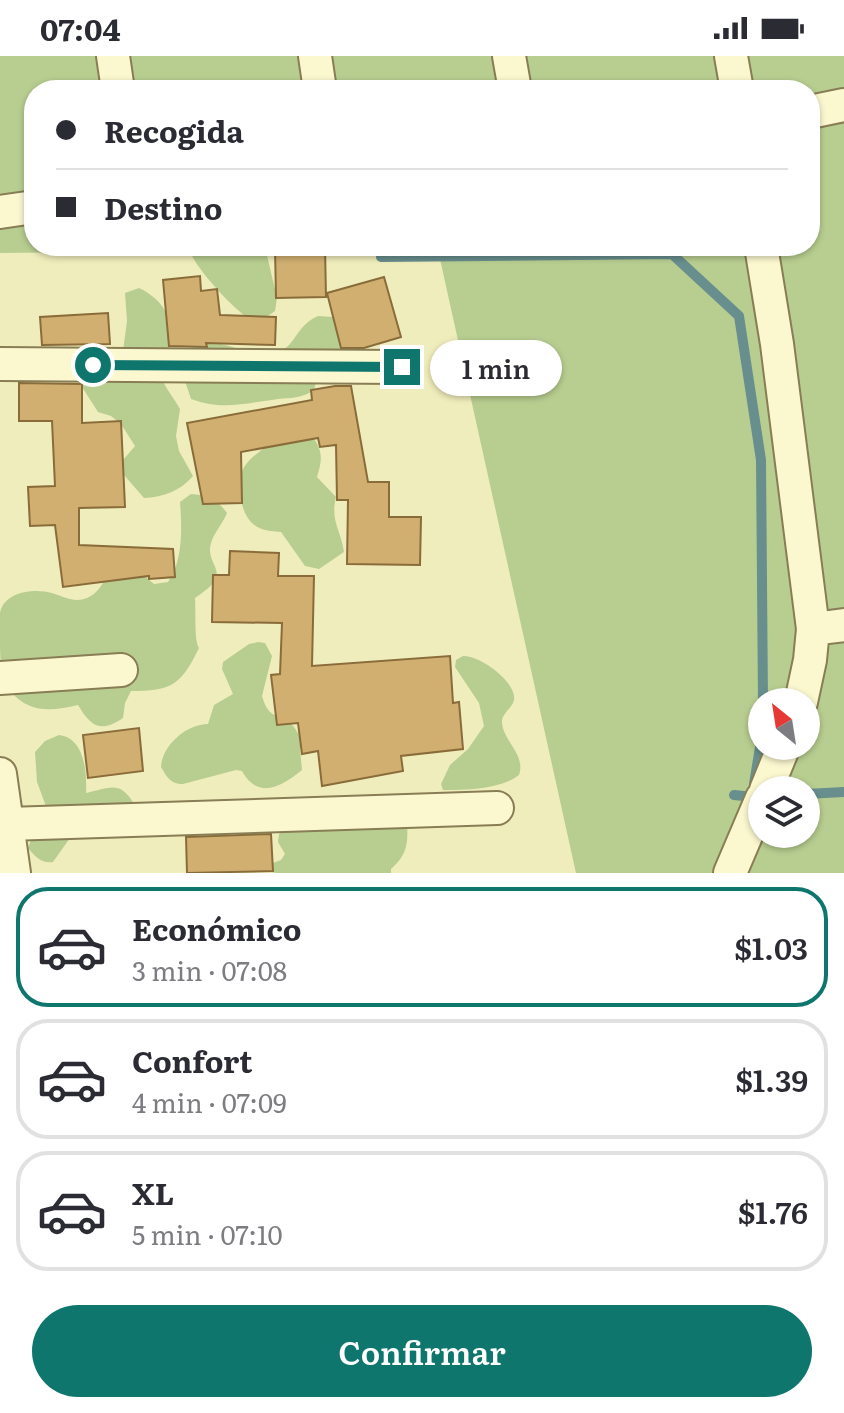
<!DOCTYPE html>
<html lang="es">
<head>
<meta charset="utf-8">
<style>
	:root { --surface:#fff; --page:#f2f2f3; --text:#2b2b33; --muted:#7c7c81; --line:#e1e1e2; --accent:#0f766e }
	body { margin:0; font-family:Literata,serif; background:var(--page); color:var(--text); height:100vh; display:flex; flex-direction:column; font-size:30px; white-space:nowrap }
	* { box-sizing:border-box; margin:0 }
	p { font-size:26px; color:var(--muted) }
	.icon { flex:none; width:44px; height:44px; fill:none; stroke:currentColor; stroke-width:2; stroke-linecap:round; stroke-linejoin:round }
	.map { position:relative; height:817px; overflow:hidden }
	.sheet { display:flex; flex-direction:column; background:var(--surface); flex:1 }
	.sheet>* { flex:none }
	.guide { position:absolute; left:24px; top:24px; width:796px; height:176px; border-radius:32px; box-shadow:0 2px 6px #0004; display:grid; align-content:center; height:176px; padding:0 32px; background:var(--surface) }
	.needle { width:52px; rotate:330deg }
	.tools { position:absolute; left:748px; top:632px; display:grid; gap:16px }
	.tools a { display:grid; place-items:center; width:72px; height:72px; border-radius:50%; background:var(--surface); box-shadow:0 2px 6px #0004; font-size:40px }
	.end { position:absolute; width:36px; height:36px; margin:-18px; border:10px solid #0f766e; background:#fff; box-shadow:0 0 0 4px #fff }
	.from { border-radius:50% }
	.bubble { position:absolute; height:56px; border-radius:28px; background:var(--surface); box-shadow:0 2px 6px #0004; font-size:26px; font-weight:600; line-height:56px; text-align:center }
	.guide b { display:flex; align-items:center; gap:28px; height:76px; font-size:30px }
	.guide b+b { border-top:2px solid var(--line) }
	.guide i { width:20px; height:20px; background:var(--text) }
	ul { padding:14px 0 0; list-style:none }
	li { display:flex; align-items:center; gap:24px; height:120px; margin:0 16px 12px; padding:0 16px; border:4px solid var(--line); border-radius:32px }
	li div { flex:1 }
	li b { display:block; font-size:30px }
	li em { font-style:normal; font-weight:600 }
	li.on { border-color:var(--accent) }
	li>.icon { width:72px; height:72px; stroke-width:1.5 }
	.cta { display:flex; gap:16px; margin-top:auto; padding:16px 32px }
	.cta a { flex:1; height:92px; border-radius:48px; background:var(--accent); color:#fff; font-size:32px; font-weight:600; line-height:92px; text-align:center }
	.status { display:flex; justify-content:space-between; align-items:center; height:56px; padding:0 40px; background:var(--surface); direction:ltr }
	.status svg { height:22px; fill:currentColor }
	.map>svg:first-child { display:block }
</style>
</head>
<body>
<div class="status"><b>07:04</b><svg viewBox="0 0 49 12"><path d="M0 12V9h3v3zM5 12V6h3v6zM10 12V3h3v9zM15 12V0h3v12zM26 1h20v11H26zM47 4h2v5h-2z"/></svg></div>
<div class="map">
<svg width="844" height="817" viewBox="0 0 844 817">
	<rect width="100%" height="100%" fill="#f0edbc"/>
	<path fill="#b8ce90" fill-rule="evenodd" d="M 0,0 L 844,0 L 844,817 L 576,817 L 438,194 L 266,195 L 277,242 L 275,255 L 262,264 C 255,263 249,262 244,259 C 229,248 195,211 190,195 L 0,197 ZM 34,34 L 810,34 L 810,190 L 34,190 ZM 762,646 L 806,646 L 806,690 L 762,690 ZM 762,734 L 806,734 L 806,778 L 762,778 Z
		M 139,232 C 162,243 175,262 170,289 C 169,297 162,304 161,313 C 159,326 174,341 180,353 L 176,380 L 179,395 L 193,420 C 180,435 164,441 144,442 L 117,411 L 135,390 L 121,368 L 111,360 L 98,356 L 75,320 L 123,295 L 127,265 L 125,237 Z
		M 318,260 L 333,261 C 345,272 349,279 346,295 L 321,306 L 314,334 C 299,344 288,341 272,344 C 241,348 221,354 191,343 L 182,316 L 193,291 C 222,277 246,304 272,298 C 298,292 292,272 318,260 Z
		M 306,371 C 320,391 325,396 317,421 L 336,441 C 330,465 341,474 344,496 L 319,513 L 305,510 L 281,476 C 270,475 260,475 252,467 C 240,456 236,426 243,413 C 252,395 288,378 306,371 Z
		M 191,438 C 208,439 217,443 227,457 C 223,467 214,477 211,487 C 204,512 237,515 195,542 C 196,554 194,585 199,592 C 181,629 172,635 131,635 L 125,647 L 123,662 C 101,677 91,671 78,649 C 52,655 30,658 10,635 C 0,619 0,601 0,582 C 0,574 0,564 0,557 C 4,535 35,532 52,537 C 65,541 74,547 87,542 C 106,534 104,514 123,502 L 154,528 L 168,526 C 183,505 182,472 180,446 Z
		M 258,586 L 265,587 L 272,600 L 262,640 C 268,660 273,657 288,666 C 295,669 299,680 303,687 L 300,693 L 302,714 C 281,731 258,744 242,715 L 236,714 L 183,728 C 170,728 167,721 161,711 C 162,690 186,668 208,668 L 214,649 L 233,638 L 222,613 L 223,606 L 249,588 Z
		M 463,600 C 479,599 512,623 514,640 C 516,651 501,656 502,667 C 504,686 526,699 519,719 C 501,733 466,734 443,734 L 441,728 L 450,709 L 468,693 L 484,670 L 479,647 L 455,611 L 456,604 Z
		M 59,679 C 85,682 87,717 86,737 C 110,732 120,724 134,748 L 114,779 L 107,782 L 77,779 L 70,782 L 53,806 C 41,808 35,800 28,792 L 33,778 L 47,753 L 37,726 L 35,696 L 45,685 Z
		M 407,765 C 408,787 408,798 391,813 L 391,817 L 277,817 L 270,816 L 268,809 L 281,804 L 285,798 L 278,786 L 279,778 L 285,773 Z"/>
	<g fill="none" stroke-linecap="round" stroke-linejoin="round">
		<path stroke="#688f8e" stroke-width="10" d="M 381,201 L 672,198 L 739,260 L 761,404 L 763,646
			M 754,728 L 762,679
			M 806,738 L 844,736
			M 734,739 L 754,741"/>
	</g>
	<path fill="#d0af70" stroke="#896c3a" stroke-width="2" d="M 325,191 L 326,241 L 276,242 L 275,192 Z
		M 200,220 L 201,235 L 217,233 L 220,259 L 276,261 L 275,289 L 206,287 L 207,291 L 169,290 L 163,224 Z
		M 384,221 L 401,281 L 364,292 L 341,292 L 327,237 Z
		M 108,257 L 110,288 L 42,289 L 40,261 Z
		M 19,327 L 82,328 L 82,367 L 121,365 L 125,451 L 79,452 L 79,489 L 173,493 L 175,521 L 149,523 L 149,520 L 63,531 L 55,469 L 30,470 L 28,431 L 55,430 L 52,365 L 19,365 Z
		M 335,330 L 351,330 L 368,426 L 389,426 L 389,461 L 421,461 L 420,509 L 347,508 L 348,444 L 337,444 L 336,389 L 320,391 L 318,382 L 241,396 L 242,447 L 203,448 L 187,367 L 312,344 L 311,334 Z
		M 230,495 L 279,497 L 278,520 L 314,520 L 312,610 L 450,600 L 453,647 L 459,646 L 463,693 L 401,700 L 403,715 L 322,730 L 318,695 L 302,698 L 298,667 L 277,669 L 271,619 L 280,618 L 282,567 L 212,566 L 213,519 L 229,519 Z
		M 139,672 L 143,715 L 88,722 L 83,679 Z
		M 271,778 L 273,815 L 187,817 L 186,781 Z"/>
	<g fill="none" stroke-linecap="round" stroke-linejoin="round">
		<defs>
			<path id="minor" d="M 113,0 L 118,34
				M 315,0 L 320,34
				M 509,0 L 515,34
				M 731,0 L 737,34
				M 810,56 L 844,49
				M 0,156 L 34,151
				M 761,190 L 777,288 L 813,573 L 810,604 L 801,646
				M 0,308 L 402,311
				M 813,573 L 844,569
				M 0,622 L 121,614
				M 0,718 L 14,817
				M 766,734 L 784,690
				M 8,768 L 497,752
				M 730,817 L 762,742"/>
		</defs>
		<use href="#minor" stroke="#887d55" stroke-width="36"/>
		<use href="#minor" stroke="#fbf8d0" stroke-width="32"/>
	</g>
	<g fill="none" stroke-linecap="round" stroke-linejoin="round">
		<path stroke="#0f766e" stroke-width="10" d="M 93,309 L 402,311"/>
	</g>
</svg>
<div class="tools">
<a><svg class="needle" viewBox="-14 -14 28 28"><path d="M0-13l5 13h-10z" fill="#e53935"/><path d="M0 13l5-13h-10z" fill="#7c7c81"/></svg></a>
<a><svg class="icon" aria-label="layers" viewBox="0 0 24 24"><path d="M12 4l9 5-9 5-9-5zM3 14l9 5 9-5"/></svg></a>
</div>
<i class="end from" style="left:93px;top:309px"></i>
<i class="end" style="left:402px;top:311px"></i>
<div class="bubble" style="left:430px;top:284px;width:132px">1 min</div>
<div class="guide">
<b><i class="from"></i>Recogida</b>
<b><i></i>Destino</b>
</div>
</div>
<section class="sheet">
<ul>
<li class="on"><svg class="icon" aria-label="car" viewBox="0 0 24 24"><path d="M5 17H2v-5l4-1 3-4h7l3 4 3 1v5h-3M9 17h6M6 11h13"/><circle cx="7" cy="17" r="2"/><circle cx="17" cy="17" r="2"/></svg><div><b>Económico</b><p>3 min · 07:08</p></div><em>$1.03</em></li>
<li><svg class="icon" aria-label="car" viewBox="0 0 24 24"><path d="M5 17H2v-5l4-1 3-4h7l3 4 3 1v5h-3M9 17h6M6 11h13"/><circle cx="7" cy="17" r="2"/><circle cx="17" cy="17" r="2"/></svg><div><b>Confort</b><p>4 min · 07:09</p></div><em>$1.39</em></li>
<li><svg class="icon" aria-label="car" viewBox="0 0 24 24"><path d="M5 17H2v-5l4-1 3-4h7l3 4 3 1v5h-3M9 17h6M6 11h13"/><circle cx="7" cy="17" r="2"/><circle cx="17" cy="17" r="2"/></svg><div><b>XL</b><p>5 min · 07:10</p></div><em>$1.76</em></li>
</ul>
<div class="cta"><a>Confirmar</a></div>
</section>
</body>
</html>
